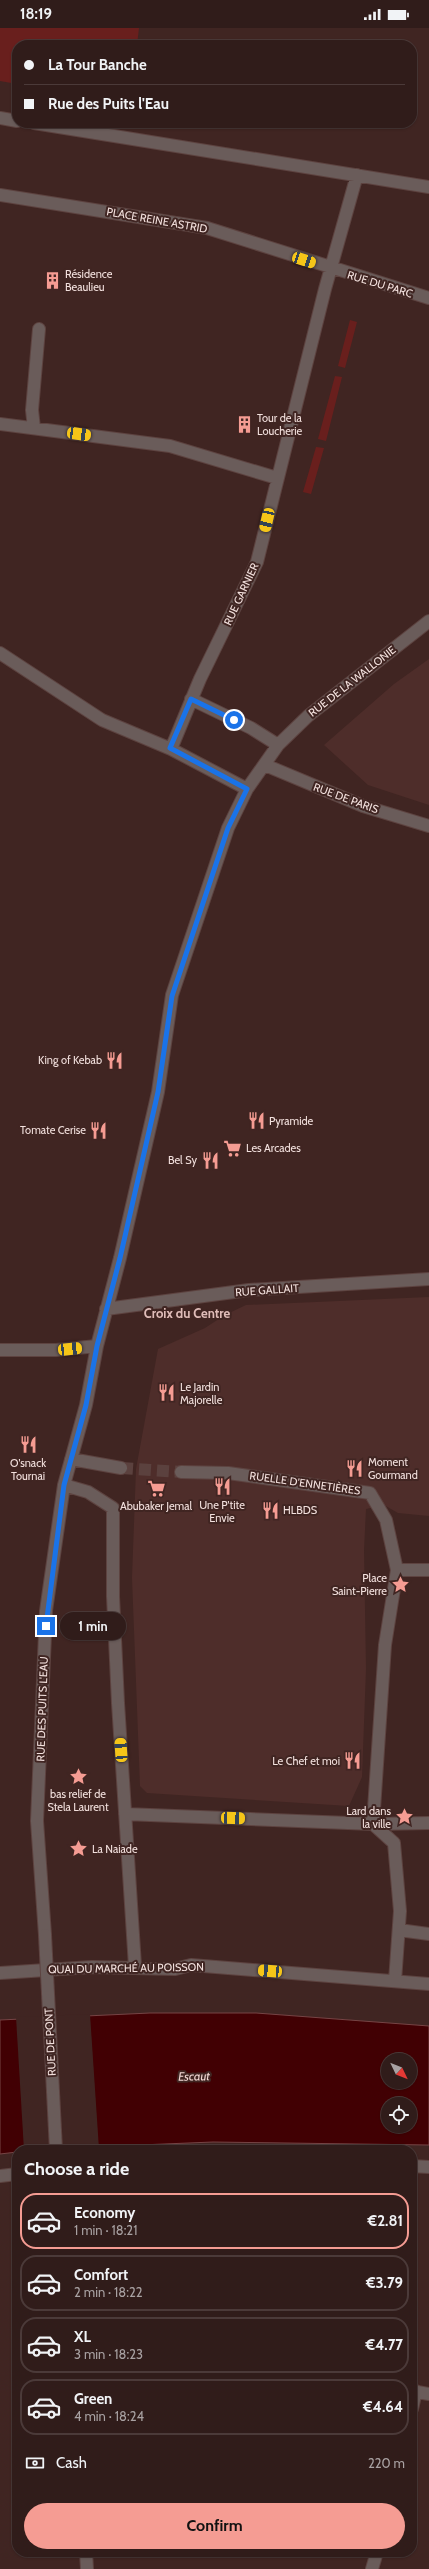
<!DOCTYPE html>
<html lang="en">
<head>
<meta charset="utf-8">
<style>
	:root { --surface:#301c1a; --page:#3c2927; --text:#f1f3f6; --muted:#a8a1a2; --line:#4b3a39; --accent:#f59c93 }
	body { margin:0; font-family:Cabin,sans-serif; background:var(--page); color:var(--text); height:100vh; display:flex; flex-direction:column; font-size:15px; white-space:nowrap }
	* { box-sizing:border-box; margin:0 }
	p { font-size:13px; color:var(--muted) }
	.icon { flex:none; width:22px; height:22px; fill:none; stroke:currentColor; stroke-width:2; stroke-linecap:round; stroke-linejoin:round }
	.map { position:relative; flex:1; overflow:hidden }
	.side { position:absolute; left:12px; top:2117px; width:405px; height:412px; display:flex; flex-direction:column; background:var(--surface); border-radius:16px; box-shadow:0 1px 3px #0004,0 0 0 1px var(--line) }
	.side>* { flex:none }
	.top-card { position:absolute; left:12px; top:12px; width:405px; height:88px; border-radius:16px; box-shadow:0 1px 3px #0004,0 0 0 1px var(--line); display:grid; align-content:center; height:88px; padding:0 12px; background:var(--surface) }
	.needle { width:26px; rotate:133deg }
	.tools { position:absolute; left:381px; top:2025px; display:grid; gap:8px }
	.tools a { display:grid; place-items:center; width:36px; height:36px; border-radius:50%; background:var(--surface); box-shadow:0 1px 3px #0004,0 0 0 1px var(--line); font-size:20px }
	.end { position:absolute; width:18px; height:18px; margin:-9px; border:5px solid #1a73e8; background:#fff; box-shadow:0 0 0 2px #fff }
	.from { border-radius:50% }
	.bubble { position:absolute; height:28px; border-radius:14px; background:var(--surface); box-shadow:0 1px 3px #0004,0 0 0 1px var(--line); font-size:13px; font-weight:700; line-height:28px; text-align:center }
	.car { position:absolute; width:12px; height:24px; margin:-12px -6px; border-radius:5px; box-shadow:0 0 3px 1px #0007; background:linear-gradient(#f5c518 24%,#345 0 40%,#f5c518 0 76%,#345 0 86%,#f5c518 0) }
	.top-card b { display:flex; align-items:center; gap:14px; height:38px; font-size:15px }
	.top-card b+b { border-top:1px solid var(--line) }
	.top-card i { width:10px; height:10px; background:var(--text) }
	ul { padding:0; list-style:none }
	li { display:flex; align-items:center; gap:12px; height:56px; margin:0 8px 6px; padding:0 4px; border:2px solid var(--line); border-radius:16px }
	li div { flex:1 }
	li b { display:block; font-size:15px }
	li em { font-style:normal; font-weight:700 }
	li.on { border-color:var(--accent) }
	li>.icon { width:36px; height:36px; stroke-width:1.5 }
	h2 { padding:0 12px; font-size:18px; line-height:48px }
	.pay { display:flex; align-items:center; gap:10px; height:44px; padding:0 12px; font-size:15px }
	.pay p { margin-inline-start:auto }
	.button { display:flex; gap:8px; margin-top:auto; padding:8px 12px }
	.button a { flex:1; height:46px; border-radius:24px; background:var(--accent); color:#111; font-size:16px; font-weight:700; line-height:46px; text-align:center }
	.status { display:flex; justify-content:space-between; align-items:center; height:28px; padding:0 20px; background:var(--surface); direction:ltr }
	.status svg { height:11px; fill:currentColor }
	.map>svg:first-child { display:block }
</style>
</head>
<body>
<div class="status"><b>18:19</b><svg viewBox="0 0 49 12"><path d="M0 12V9h3v3zM5 12V6h3v6zM10 12V3h3v9zM15 12V0h3v12zM26 1h20v11H26zM47 4h2v5h-2z"/></svg></div>
<div class="map">
<svg width="429" height="2541" viewBox="0 0 429 2541">
	<rect width="100%" height="100%" fill="#402522"/>
	<path fill="#4e2d2a" d="M 429,631 L 429,777 L 368,757 L 324,717 L 394,656 Z
		M 429,1269 L 429,1488 L 398,1485 L 384,1477 L 366,1481 L 364,1522 L 366,1641 L 362,1749 L 349,1778 L 147,1765 L 140,1758 L 132,1550 L 136,1441 L 158,1321 L 205,1300 L 225,1287 L 246,1277 Z"/>
	<path fill="#691f1d" d="M 0,0 L 139,0 L 137,17 L 17,17 L 17,56 L 0,53 Z
		M 350,292 L 357,294 L 345,340 L 338,338 Z
		M 335,348 L 342,349 L 326,413 L 318,411 Z
		M 316,419 L 324,420 L 311,466 L 303,464 Z"/>
	<path fill="#410003" stroke="#764445" fill-rule="evenodd" d="M 150,1985 L 256,1985 L 429,1998 L 429,2117 L 213,2114 L 17,2122 L 17,2124 L 0,2126 L 0,1992 ZM 388,2032 L 410,2032 L 410,2054 L 388,2054 ZM 388,2076 L 410,2076 L 410,2098 L 388,2098 Z"/>
	<path fill="#402522" d="M 90,1986 L 99,2121 L 24,2122 L 16,1989 Z"/>
	<g fill="none" stroke-linecap="round" stroke-linejoin="round">
		<path stroke="#5b413e" stroke-width="12" stroke-dasharray="12 6" stroke-linecap="butt" d="M 121,1440 L 181,1444"/>
		<defs>
			<path id="minor" d="M 0,90 L 17,93
				M 34,95 L 429,159
				M 0,167 L 207,200 L 429,270
				M 0,396 L 170,418 L 277,450
				M 34,400 L 32,382 L 39,301
				M 0,625 L 102,692 L 171,721 L 247,761
				M 191,671 L 251,700 L 278,717
				M 171,721 L 200,651 L 257,534 L 325,261 L 357,147
				M 265,737 L 363,778 L 429,798
				M 106,1281 L 249,1262 L 429,1251
				M 0,1322 L 56,1322 L 97,1318
				M 71,1431 L 121,1440
				M 181,1444 L 228,1445 L 370,1465 L 386,1492 L 397,1542
				M 64,1457 L 88,1464 L 113,1480 L 113,1568 L 118,1675 L 135,1938
				M 125,1786 L 373,1796 L 429,1795
				M 373,1796 L 385,1617 L 397,1542 L 429,1542
				M 373,1796 L 394,1815 L 400,1883 L 395,1953
				M 399,1902 L 429,1906
				M 45,1907 L 37,1793 L 46,1583 L 64,1457 L 86,1377 L 97,1318 L 120,1230 L 158,1064 L 172,967 L 228,800 L 247,761 L 278,717 L 308,688 L 429,593
				M 0,1945 L 92,1939 L 175,1941 L 191,1937 L 429,1956
				M 412,2138 L 429,2139
				M 0,2148 L 17,2146
				M 412,2363 L 429,2366
				M 412,2381 L 416,2363
				M 86,2524 L 87,2541
				M 372,2541 L 377,2524"/>
		</defs>
		<use href="#minor" stroke="#5d4340" stroke-width="14"/>
		<use href="#minor" stroke="#6a5c5a" stroke-width="12"/>
		<defs>
			<path id="minor-bridge" d="M 45,1907 L 56,2122"/>
		</defs>
		<use href="#minor-bridge" stroke="#5d4340" stroke-width="14" stroke-linecap="butt"/>
		<use href="#minor-bridge" stroke="#6a5c5a" stroke-width="12"/>
	</g>
	<g fill="none" stroke-linecap="round" stroke-linejoin="round">
		<path stroke="#1a73e8" stroke-width="5" d="M 46,1598 L 64,1457 L 86,1377 L 97,1318 L 120,1230 L 158,1064 L 172,968 L 228,800 L 247,761 L 170,720 L 191,671 L 234,692"/>
	</g>
	<defs>
		<symbol id="building-bare" viewBox="-9 -9 18 18"><path d="M-4-6H4V6H1V3H-1V6H-4ZM-2.5-4.3h1.7v1.8h-1.7ZM.8-4.3h1.7v1.8H.8ZM-2.5-1h1.7V.8h-1.7ZM.8-1h1.7V.8H.8Z" fill="#f59c93" stroke="#402522" stroke-width="2.5" paint-order="stroke"/></symbol>
		<symbol id="restaurant-bare" viewBox="-9 -9 18 18"><path d="M-5-6h1v4h1v-4h1v4h1v-4h1v5L-1.5 .5V6h-2V.5L-5-1ZM5-6V6H3V1.5H1.5Q1.5-4 5-6Z" fill="#f59c93" stroke="#402522" stroke-width="2.5" paint-order="stroke"/></symbol>
		<symbol id="supermarket-bare" viewBox="-9 -9 18 18"><path d="M-6-5.5h2.5l.6 2H6L4.5 2H-2.5L-4.4-4H-6ZM-1.5 3.2a1.3 1.3 0 1 0 .1 0ZM3 3.2a1.3 1.3 0 1 0 .1 0Z" fill="#f59c93" stroke="#402522" stroke-width="2.5" paint-order="stroke"/></symbol>
		<symbol id="sight-bare" viewBox="-9 -9 18 18"><path d="M0-6L1.8-2.2L6-1.7L2.9 1.2L3.7 5.4L0 3.3L-3.7 5.4L-2.9 1.2L-6-1.7L-1.8-2.2Z" fill="#f59c93" stroke="#402522" stroke-width="2.5" paint-order="stroke"/></symbol>
	</defs>
	<g fill-rule="evenodd">
		<use href="#building-bare" x="40" y="240" width="25" height="25"/>
		<use href="#building-bare" x="232" y="384" width="25" height="25"/>
		<use href="#restaurant-bare" x="102" y="1020" width="25" height="25"/>
		<use href="#restaurant-bare" x="244" y="1080" width="25" height="25"/>
		<use href="#restaurant-bare" x="86" y="1090" width="25" height="25"/>
		<use href="#supermarket-bare" x="220" y="1108" width="25" height="25"/>
		<use href="#restaurant-bare" x="198" y="1120" width="25" height="25"/>
		<use href="#restaurant-bare" x="154" y="1352" width="25" height="25"/>
		<use href="#restaurant-bare" x="16" y="1404" width="25" height="25"/>
		<use href="#restaurant-bare" x="342" y="1428" width="25" height="25"/>
		<use href="#restaurant-bare" x="210" y="1446" width="25" height="25"/>
		<use href="#supermarket-bare" x="144" y="1448" width="25" height="25"/>
		<use href="#restaurant-bare" x="258" y="1470" width="25" height="25"/>
		<use href="#sight-bare" x="388" y="1544" width="25" height="25"/>
		<use href="#restaurant-bare" x="340" y="1720" width="25" height="25"/>
		<use href="#sight-bare" x="66" y="1736" width="25" height="25"/>
		<use href="#sight-bare" x="392" y="1776" width="25" height="25"/>
		<use href="#sight-bare" x="66" y="1808" width="25" height="25"/>
	</g>
	<g text-anchor="middle" dominant-baseline="central" stroke-width="4" stroke-linejoin="round" paint-order="stroke">
		<g font-size="11" fill="#f3e1de" stroke="#402522">
			<text transform="translate(157 192) rotate(10)">PLACE REINE ASTRID</text>
			<text transform="translate(380 256) rotate(17)">RUE DU PARC</text>
			<text transform="translate(241 566) rotate(-65)">RUE GARNIER</text>
			<text transform="translate(352 653) rotate(-38)">RUE DE LA WALLONIE</text>
			<text transform="translate(346 770) rotate(20)">RUE DE PARIS</text>
			<text transform="translate(267 1262) rotate(-4)">RUE GALLAIT</text>
			<text transform="translate(305 1455) rotate(8)">RUELLE D'ENNETIÈRES</text>
			<text transform="translate(42 1681) rotate(-88)">RUE DES PUITS L'EAU</text>
			<text transform="translate(126 1940) rotate(-1)">QUAI DU MARCHÉ AU POISSON</text>
			<text transform="translate(50 2014) rotate(-93)">RUE DE PONT</text>
		</g>
		<g font-size="11" fill="#f3e1de" stroke="#402522" text-anchor="start">
			<text x="65" y="246">Résidence<tspan x="65" dy="13">Beaulieu</tspan></text>
			<text x="257" y="390">Tour de la<tspan x="257" dy="13">Loucherie</tspan></text>
			<text x="102" y="1032" text-anchor="end">King of Kebab</text>
			<text x="269" y="1093">Pyramide</text>
			<text x="86" y="1102" text-anchor="end">Tomate Cerise</text>
			<text x="246" y="1120">Les Arcades</text>
			<text x="197" y="1132" text-anchor="end">Bel Sy</text>
			<text x="180" y="1359">Le Jardin<tspan x="180" dy="13">Majorelle</tspan></text>
			<text x="368" y="1434">Moment<tspan x="368" dy="13">Gourmand</tspan></text>
			<text x="28" y="1435" text-anchor="middle">O'snack<tspan x="28" dy="13">Tournai</tspan></text>
			<text x="222" y="1477" text-anchor="middle">Une P'tite<tspan x="222" dy="13">Envie</tspan></text>
			<text x="156" y="1478" text-anchor="middle">Abubaker Jemal</text>
			<text x="283" y="1482">HLBDS</text>
			<text x="387" y="1550" text-anchor="end">Place<tspan x="387" dy="13">Saint-Pierre</tspan></text>
			<text x="340" y="1733" text-anchor="end">Le Chef et moi</text>
			<text x="78" y="1766" text-anchor="middle">bas relief de<tspan x="78" dy="13">Stela Laurent</tspan></text>
			<text x="391" y="1783" text-anchor="end">Lard dans<tspan x="391" dy="13">la ville</tspan></text>
			<text x="92" y="1821">La Naiade</text>
		</g>
		<g font-size="12" font-style="italic" fill="#f3d9d5" stroke="#402522">
			<text transform="translate(194 2048) rotate(-1)">Escaut</text>
		</g>
		<g font-size="13" font-weight="bold" fill="#dfbcb8" stroke="#402522">
			<text x="187" y="1285">Croix du Centre</text>
		</g>
	</g>
</svg>
<div class="tools">
<a><svg class="needle" viewBox="-14 -14 28 28"><path d="M0-13l5 13h-10z" fill="#e53935"/><path d="M0 13l5-13h-10z" fill="#a8a1a2"/></svg></a>
<a><svg class="icon" aria-label="locate" viewBox="0 0 24 24"><circle cx="12" cy="12" r="6"/><path d="M12 2v4M12 18v4M2 12h4M18 12h4"/></svg></a>
</div>
<i class="end from" style="left:234px;top:692px"></i>
<i class="end" style="left:46px;top:1598px"></i>
<div class="bubble" style="left:60px;top:1584px;width:66px">1 min</div>
<i class="car" style="left:304px;top:232px;rotate:108deg"></i>
<i class="car" style="left:79px;top:406px;rotate:98deg"></i>
<i class="car" style="left:267px;top:492px;rotate:193deg"></i>
<i class="car" style="left:70px;top:1321px;rotate:84deg"></i>
<i class="car" style="left:121px;top:1722px;rotate:356deg"></i>
<i class="car" style="left:233px;top:1790px;rotate:92deg"></i>
<i class="car" style="left:270px;top:1943px;rotate:274deg"></i>
<div class="top-card">
<b><i class="from"></i>La Tour Banche</b>
<b><i></i>Rue des Puits l'Eau</b>
</div>
<section class="side">
<h2>Choose a ride</h2>
<ul>
<li class="on"><svg class="icon" aria-label="car" viewBox="0 0 24 24"><path d="M5 17H2v-5l4-1 3-4h7l3 4 3 1v5h-3M9 17h6M6 11h13"/><circle cx="7" cy="17" r="2"/><circle cx="17" cy="17" r="2"/></svg><div><b>Economy</b><p>1 min · 18:21</p></div><em>€2.81</em></li>
<li><svg class="icon" aria-label="car" viewBox="0 0 24 24"><path d="M5 17H2v-5l4-1 3-4h7l3 4 3 1v5h-3M9 17h6M6 11h13"/><circle cx="7" cy="17" r="2"/><circle cx="17" cy="17" r="2"/></svg><div><b>Comfort</b><p>2 min · 18:22</p></div><em>€3.79</em></li>
<li><svg class="icon" aria-label="car" viewBox="0 0 24 24"><path d="M5 17H2v-5l4-1 3-4h7l3 4 3 1v5h-3M9 17h6M6 11h13"/><circle cx="7" cy="17" r="2"/><circle cx="17" cy="17" r="2"/></svg><div><b>XL</b><p>3 min · 18:23</p></div><em>€4.77</em></li>
<li><svg class="icon" aria-label="car" viewBox="0 0 24 24"><path d="M5 17H2v-5l4-1 3-4h7l3 4 3 1v5h-3M9 17h6M6 11h13"/><circle cx="7" cy="17" r="2"/><circle cx="17" cy="17" r="2"/></svg><div><b>Green</b><p>4 min · 18:24</p></div><em>€4.64</em></li>
</ul>
<div class="pay"><svg class="icon" aria-label="cash" viewBox="0 0 24 24"><path d="M3 7h18v10H3z"/><circle cx="12" cy="12" r="2"/></svg>Cash<p>220 m</p></div>
<div class="button"><a>Confirm</a></div>
</section>
</div>
</body>
</html>
